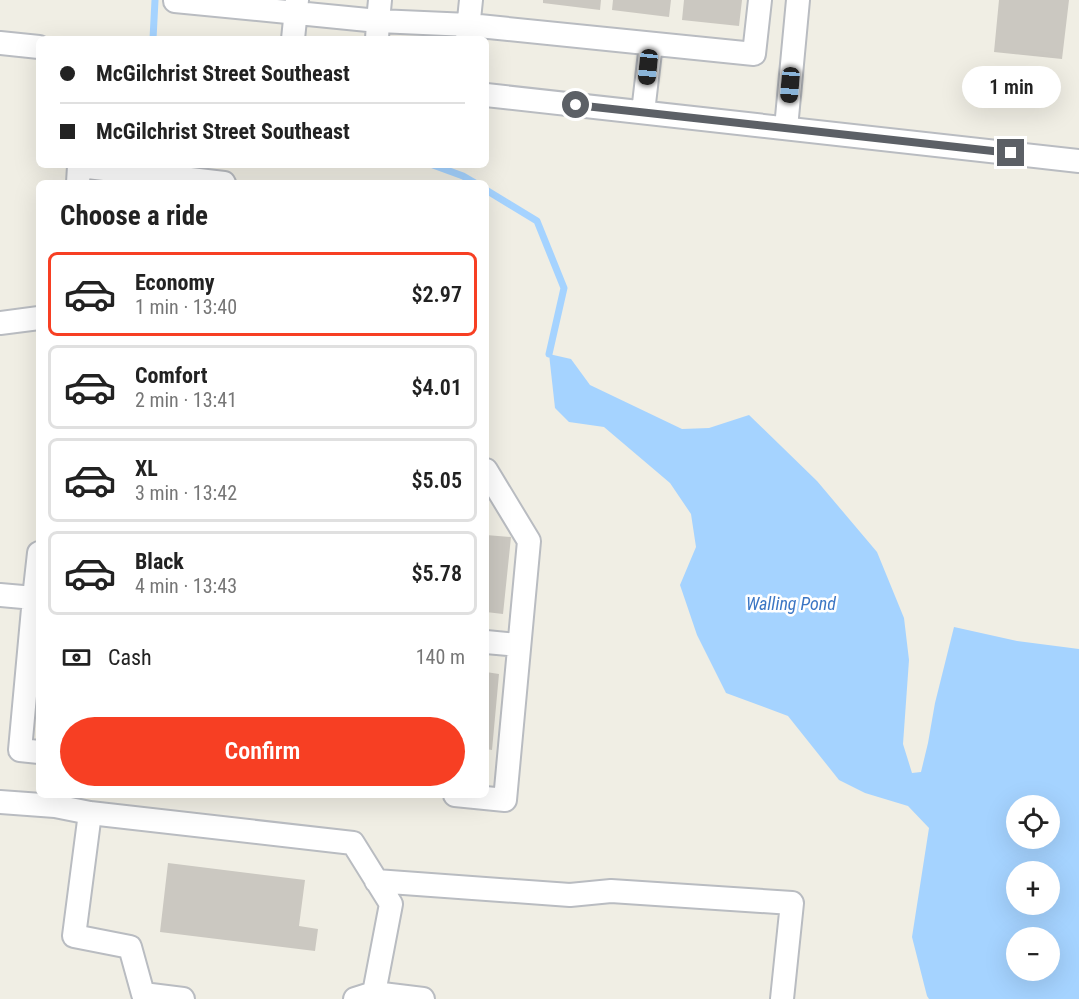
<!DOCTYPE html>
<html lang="en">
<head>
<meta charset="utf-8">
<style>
	:root { --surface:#fff; --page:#f6f6f6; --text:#222; --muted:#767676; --line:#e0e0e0; --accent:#f73f23 }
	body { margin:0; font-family:"Roboto Condensed",sans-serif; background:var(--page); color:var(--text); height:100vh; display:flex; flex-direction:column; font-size:22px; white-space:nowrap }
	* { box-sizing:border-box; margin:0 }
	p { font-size:20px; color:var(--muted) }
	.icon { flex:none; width:33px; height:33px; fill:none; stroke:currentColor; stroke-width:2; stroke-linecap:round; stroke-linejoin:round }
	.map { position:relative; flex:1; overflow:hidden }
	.sheet { position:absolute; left:36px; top:180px; width:453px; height:618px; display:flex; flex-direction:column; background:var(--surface); border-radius:9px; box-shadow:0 6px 24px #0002 }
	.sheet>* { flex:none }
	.guide { position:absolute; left:36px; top:36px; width:453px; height:132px; border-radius:9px; box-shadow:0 6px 24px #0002; display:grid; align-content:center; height:132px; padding:0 24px; background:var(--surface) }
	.fabs { position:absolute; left:1006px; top:795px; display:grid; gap:12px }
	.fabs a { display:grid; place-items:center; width:54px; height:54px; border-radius:50%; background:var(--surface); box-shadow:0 6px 24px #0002; font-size:30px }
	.end { position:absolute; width:27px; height:27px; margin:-14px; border:8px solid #5c6066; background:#fff; box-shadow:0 0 0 3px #fff }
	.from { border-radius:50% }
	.bubble { position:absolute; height:42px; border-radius:21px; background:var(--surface); box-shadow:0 6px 24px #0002; font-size:20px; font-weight:600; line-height:42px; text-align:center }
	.car { position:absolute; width:18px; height:36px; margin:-18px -9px; border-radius:8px; box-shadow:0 0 4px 2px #0007; background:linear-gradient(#222 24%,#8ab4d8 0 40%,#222 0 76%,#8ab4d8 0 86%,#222 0) }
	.guide b { display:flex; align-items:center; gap:21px; height:57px; font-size:22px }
	.guide b+b { border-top:2px solid var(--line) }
	.guide i { width:15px; height:15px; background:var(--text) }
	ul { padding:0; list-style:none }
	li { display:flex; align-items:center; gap:18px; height:84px; margin:0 12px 9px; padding:0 12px; border:3px solid var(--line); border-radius:9px }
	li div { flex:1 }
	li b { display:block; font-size:22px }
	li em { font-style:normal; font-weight:600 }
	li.on { border-color:var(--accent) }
	li>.icon { width:54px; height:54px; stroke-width:1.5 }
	h2 { padding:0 24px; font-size:27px; line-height:72px }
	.pay { display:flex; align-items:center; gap:15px; height:66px; padding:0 24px; font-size:22px }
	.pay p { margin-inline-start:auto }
	.button { display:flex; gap:12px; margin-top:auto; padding:12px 24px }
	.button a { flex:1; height:69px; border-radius:36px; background:var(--accent); color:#fff; font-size:24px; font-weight:600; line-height:69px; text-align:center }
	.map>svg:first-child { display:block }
</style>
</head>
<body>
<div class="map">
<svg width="1079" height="999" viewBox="0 0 1079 999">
	<rect width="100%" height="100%" fill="#f0eee4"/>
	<path fill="#a5d3ff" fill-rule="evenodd" d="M 549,354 L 571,359 L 590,385 L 682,429 L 709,428 L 749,415 L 817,481 L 877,552 L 904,618 L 909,660 L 903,744 L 912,773 L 921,772 L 928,743 L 935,703 L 954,627 L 1017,641 L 1079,649 L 1079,999 L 929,999 L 927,996 L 912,937 L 929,828 L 908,806 L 865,793 L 839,780 L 788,716 L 726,693 L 697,635 L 680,585 L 696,547 L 691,514 L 670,483 L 604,427 L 569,422 L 555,408 ZM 1017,806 L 1050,806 L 1050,838 L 1017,838 ZM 1017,872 L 1050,872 L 1050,904 L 1017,904 ZM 1017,938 L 1050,938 L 1050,970 L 1017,970 Z"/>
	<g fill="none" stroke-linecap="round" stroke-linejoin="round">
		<path stroke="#a5d3ff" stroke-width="7" d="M 153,39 L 155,0
			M 433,165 L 463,176 L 475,183
			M 486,190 L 537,221 L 564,288 L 549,354"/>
	</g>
	<path fill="#cbc8c1" d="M 543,0 L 601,0 L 600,10 L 543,3 Z
		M 613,0 L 671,0 L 669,17 L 612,10 Z
		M 684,0 L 742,0 L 739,26 L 682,20 Z
		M 999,0 L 1069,0 L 1062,59 L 994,52 Z
		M 486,535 L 511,537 L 503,614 L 486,612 Z
		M 486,672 L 499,674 L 492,750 L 486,749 Z
		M 168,863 L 305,880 L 299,926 L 318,929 L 315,951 L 160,932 Z"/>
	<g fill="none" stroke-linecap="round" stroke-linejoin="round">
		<defs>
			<path id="minor" d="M 175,1 L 378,21 L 380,0
				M 293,39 L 297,0
				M 377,39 L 378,21 L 469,25 L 754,54 L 760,0
				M 467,39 L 471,0
				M 0,43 L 39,47
				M 486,95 L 1079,161
				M 643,112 L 651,44
				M 786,128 L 798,0
				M 78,183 L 79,166 L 224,183
				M 0,323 L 39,318
				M 0,595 L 34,598 L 39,553
				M 39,599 L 34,598 L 20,750 L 39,752
				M 486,642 L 519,645
				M 455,795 L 505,800 L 529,541 L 486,470
				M 0,802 L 55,806 L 90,813 L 353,843 L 391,904 L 374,993 L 355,999
				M 90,813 L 74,936 L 130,947 L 143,994 L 183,999
				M 376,881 L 570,895 L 611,891 L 792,903 L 782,999
				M 374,993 L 423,999"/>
		</defs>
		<use href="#minor" stroke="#b9bcc1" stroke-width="26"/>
		<use href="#minor" stroke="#fff" stroke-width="22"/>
	</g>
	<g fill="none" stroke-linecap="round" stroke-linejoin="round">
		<path stroke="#5c6066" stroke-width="8" d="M 576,105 L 1011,153"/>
	</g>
	<g text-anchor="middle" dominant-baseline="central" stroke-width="5" stroke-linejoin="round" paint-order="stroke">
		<g font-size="18" font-style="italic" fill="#3b76c4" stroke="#fff">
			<text x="791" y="603">Walling Pond</text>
		</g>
	</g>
</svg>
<div class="fabs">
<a><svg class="icon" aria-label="locate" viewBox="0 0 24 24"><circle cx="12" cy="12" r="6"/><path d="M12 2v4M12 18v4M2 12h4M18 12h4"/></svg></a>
<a>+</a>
<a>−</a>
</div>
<i class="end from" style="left:576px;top:105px"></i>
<i class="end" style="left:1011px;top:153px"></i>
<div class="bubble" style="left:962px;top:66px;width:99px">1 min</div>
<i class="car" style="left:648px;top:67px;rotate:186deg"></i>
<i class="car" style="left:790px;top:85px;rotate:185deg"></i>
<div class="guide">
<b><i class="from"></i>McGilchrist Street Southeast</b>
<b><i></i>McGilchrist Street Southeast</b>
</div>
<section class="sheet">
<h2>Choose a ride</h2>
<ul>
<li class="on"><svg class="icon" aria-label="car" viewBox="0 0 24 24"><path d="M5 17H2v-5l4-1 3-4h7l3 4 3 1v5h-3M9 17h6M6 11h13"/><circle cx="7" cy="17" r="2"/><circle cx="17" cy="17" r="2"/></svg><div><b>Economy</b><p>1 min · 13:40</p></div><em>$2.97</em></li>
<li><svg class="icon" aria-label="car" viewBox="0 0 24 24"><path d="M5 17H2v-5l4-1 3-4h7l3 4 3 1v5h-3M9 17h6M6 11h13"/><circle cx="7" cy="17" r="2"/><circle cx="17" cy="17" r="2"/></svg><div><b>Comfort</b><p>2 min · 13:41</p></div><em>$4.01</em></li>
<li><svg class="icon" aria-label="car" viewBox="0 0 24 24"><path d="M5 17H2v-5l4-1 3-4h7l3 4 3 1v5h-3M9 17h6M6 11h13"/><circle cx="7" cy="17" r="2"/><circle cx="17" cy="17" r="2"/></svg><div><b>XL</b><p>3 min · 13:42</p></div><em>$5.05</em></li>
<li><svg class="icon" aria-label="car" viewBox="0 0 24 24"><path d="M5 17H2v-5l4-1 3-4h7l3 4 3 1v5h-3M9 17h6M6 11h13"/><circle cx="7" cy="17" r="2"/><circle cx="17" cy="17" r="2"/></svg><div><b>Black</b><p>4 min · 13:43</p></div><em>$5.78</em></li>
</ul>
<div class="pay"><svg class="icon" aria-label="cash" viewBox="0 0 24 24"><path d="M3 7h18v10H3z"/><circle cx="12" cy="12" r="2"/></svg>Cash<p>140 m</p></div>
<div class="button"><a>Confirm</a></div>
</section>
</div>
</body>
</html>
